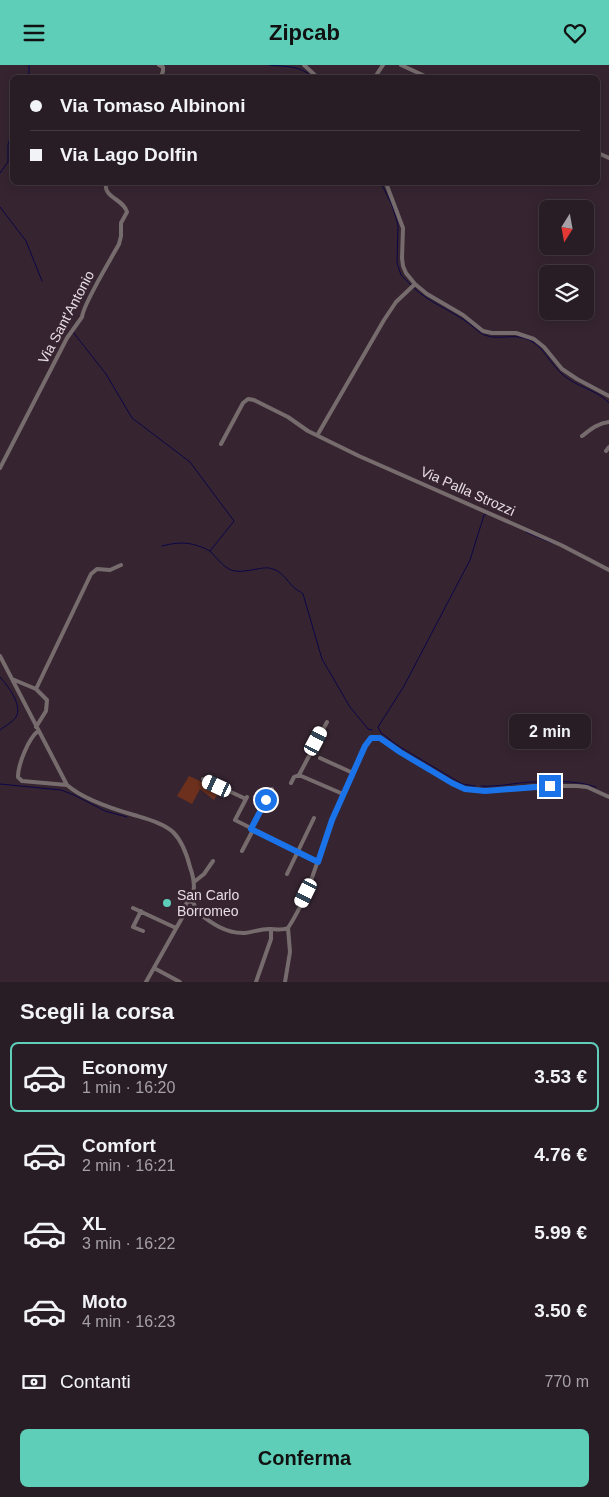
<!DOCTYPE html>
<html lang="it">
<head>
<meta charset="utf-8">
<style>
	:root { --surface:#281c25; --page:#30252d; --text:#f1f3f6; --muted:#a5a1a7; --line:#443a42; --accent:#5eceb8 }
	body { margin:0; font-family:Arial,sans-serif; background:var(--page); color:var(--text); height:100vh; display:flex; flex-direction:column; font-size:19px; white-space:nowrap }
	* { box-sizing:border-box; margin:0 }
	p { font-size:16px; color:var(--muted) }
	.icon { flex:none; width:28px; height:28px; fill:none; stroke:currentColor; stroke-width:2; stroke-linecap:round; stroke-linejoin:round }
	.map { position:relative; height:917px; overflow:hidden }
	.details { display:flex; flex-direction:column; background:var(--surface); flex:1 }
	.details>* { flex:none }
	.hud { position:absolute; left:10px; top:10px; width:590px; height:110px; border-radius:8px; box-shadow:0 2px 12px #0003,0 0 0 1px var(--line); display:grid; align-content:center; height:110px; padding:0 20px; background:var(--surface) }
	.needle { width:32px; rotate:191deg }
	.buttons { position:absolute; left:539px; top:135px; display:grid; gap:10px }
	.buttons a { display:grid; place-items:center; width:55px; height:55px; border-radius:8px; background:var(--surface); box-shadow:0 2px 12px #0003,0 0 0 1px var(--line); font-size:25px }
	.end { position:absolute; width:22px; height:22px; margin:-11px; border:6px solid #1a73e8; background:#fff; box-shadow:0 0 0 2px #fff }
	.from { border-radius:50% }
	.bubble { position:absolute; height:35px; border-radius:8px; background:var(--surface); box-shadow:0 2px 12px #0003,0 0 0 1px var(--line); font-size:16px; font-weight:700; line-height:35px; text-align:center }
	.car { position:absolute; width:15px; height:30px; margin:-15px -8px; border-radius:6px; box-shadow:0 0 4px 1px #0007; background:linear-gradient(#fff 24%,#345 0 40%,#fff 0 76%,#345 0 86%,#fff 0) }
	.hud b { display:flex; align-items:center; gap:18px; height:48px; font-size:19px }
	.hud b+b { border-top:1px solid var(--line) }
	.hud i { width:12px; height:12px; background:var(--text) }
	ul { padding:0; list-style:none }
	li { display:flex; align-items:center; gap:15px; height:70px; margin:0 10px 8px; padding:0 10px; border:2px solid transparent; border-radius:8px }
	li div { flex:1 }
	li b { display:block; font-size:19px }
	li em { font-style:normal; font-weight:700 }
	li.current { border-color:var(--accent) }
	li>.icon { width:45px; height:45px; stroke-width:1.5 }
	h2 { padding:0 20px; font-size:22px; line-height:60px }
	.pay { display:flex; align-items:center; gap:12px; height:55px; padding:0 20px; font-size:19px }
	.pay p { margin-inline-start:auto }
	.cta { display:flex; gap:10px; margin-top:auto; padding:10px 20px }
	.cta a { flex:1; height:58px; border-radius:8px; background:var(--accent); color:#111; font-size:20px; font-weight:700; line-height:58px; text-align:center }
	header { display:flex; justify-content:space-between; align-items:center; height:65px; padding:0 20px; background:var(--accent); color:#111; font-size:22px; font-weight:700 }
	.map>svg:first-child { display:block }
</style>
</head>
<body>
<header><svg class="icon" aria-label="menu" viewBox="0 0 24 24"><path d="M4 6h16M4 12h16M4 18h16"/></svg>Zipcab<svg class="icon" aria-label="heart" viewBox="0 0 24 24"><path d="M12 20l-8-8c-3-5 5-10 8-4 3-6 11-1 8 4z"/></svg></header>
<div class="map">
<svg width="609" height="917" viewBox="0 0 609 917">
	<rect width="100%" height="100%" fill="#362531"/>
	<path fill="#6c301d" d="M 189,711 L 220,725 L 214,735 L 200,724 L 192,739 L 177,731 Z"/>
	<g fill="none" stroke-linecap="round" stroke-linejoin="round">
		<path stroke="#0b0647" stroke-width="1" d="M 269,0 C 286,2 300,0 312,12
			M 26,12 L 29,8 L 29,0
			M 0,108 L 8,97 L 8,80 L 12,65
			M 381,118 L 392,140 L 398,160 L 397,198 L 401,210 L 411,220
			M 0,142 L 26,176 L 42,216
			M 414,223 C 429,238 454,246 472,261 C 477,265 482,270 488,271 C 502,275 517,267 533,277 C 547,286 553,305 570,315 C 582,323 600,327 609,338
			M 73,267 L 106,309 L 132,353 L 190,397 L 234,456 L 210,486 C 229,507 230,509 257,504 C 263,503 268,502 273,504 C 285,508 288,519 297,525 C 299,526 301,527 303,529 L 322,594 L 350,642 L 368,664 L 372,665
			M 526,467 L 552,478
			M 162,481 C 181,476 193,477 210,486
			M 0,612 C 8,621 23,640 16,652 C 13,657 5,661 0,665
			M 0,719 L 61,725 L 74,730 L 105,746 L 127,752
			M 475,721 L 462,719 L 400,682 L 381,668 L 378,662 L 404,621 L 470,495 L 484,450 L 486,449
			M 481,721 C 498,722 514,718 531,717 C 553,716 575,715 596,722"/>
		<path stroke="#776c6d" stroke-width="4" d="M 159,0 L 163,2 L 163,6 L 161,12
			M 304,0 L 317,12
			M 401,0 L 427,12
			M 375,12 L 383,0
			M 598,88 L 609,93
			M 386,118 L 403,163 L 402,193 L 403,201 L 406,208 L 415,219 L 427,229 L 463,250 L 483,266 L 492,268 L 516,268 L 534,274 L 544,282 L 562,304 L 577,314 L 609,331
			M 318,369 L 384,255 L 396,237 L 415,219
			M 582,371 C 590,365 598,358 609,357
			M 221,379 L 243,338 L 248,334 L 254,335 L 288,352 L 308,366 L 359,391 L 561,480 L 609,505
			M 606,386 L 609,382
			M 0,403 L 67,273 L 82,252 C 83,239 111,194 119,179 L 121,171 L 121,158 L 127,147 C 124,134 103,133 106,118
			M 0,591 L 67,720 C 84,735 113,744 134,750 C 147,754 163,758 173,767 C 182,776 187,790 190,802 C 194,813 196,825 191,836
			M 12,614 L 36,624 L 47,635 L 46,646 L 36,662
			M 36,624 L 91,509 L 97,504 L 110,505 L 121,500
			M 38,666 C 28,674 18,700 18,712 L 22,716 L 67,720
			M 320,693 L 353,708
			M 299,710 L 343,729
			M 203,714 L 246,734
			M 291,718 L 294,712 L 299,710 L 327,657
			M 247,732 L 235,755 L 318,797
			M 251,764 L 272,724
			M 242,786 L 253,765
			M 287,809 L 314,753
			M 194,817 L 204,809 L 213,796
			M185.5 841a4.5 4.5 0 1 1 9 0a4.5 4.5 0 1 1-9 0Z
			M 133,843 L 176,863
			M 193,844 C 209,856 224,869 245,868 C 253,867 261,864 269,864 C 276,864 281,866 288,863 C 308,833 316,799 328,766 C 338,737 353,710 365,681 L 371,673 L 380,673 L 400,687 L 452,718 L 465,724 L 485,726 L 535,721 L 577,721 L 587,722 L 609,732
			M 141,846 L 133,862 L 143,866
			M 154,903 L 180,917
			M 146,917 L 187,844
			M 256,917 L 271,874 L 271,864
			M 285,917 L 290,887 L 288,863"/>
	</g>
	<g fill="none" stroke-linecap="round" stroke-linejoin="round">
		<path stroke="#1a73e8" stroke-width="6" d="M 266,735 L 251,764 L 318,797 L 332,755 L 365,681 L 371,673 L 380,673 L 400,687 L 452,718 L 465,724 L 485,726 L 550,721"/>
	</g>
	<circle fill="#5eceb8" stroke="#362531" stroke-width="2" cx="167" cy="838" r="5"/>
	<g text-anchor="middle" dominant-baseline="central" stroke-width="5" stroke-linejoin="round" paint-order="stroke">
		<g font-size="14" fill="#e7dce4" stroke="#362531">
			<text transform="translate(66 252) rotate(-62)">Via Sant'Antonio</text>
			<text transform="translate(468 426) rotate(24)">Via Palla Strozzi</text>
		</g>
		<g font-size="14" fill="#e7dce4" stroke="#362531" text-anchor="start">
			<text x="177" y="830">San Carlo<tspan x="177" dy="16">Borromeo</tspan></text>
		</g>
	</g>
</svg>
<div class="buttons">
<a><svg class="needle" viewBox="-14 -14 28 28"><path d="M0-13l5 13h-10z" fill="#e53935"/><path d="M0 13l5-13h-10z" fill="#a5a1a7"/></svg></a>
<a><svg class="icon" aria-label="layers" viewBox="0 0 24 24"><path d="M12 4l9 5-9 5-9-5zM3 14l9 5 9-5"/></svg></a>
</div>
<i class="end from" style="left:266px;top:735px"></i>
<i class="end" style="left:550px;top:721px"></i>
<div class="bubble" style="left:509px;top:649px;width:82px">2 min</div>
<i class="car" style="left:316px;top:676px;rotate:28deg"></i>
<i class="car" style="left:217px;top:721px;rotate:295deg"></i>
<i class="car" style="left:306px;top:828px;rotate:206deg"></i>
<div class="hud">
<b><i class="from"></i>Via Tomaso Albinoni</b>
<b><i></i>Via Lago Dolfin</b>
</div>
</div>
<section class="details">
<h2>Scegli la corsa</h2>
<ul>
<li class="current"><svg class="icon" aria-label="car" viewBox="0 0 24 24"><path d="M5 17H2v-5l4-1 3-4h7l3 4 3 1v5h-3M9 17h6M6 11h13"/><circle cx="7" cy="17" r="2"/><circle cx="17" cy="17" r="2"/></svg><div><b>Economy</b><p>1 min · 16:20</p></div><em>3.53 €</em></li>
<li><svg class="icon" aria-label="car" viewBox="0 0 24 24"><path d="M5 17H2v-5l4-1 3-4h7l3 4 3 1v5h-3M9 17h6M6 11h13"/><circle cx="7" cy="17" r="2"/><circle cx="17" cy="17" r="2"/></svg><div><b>Comfort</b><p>2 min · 16:21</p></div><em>4.76 €</em></li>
<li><svg class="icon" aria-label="car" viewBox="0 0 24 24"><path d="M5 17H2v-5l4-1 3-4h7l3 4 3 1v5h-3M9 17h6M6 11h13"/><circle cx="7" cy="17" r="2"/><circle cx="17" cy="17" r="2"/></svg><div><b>XL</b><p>3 min · 16:22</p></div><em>5.99 €</em></li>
<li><svg class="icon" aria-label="car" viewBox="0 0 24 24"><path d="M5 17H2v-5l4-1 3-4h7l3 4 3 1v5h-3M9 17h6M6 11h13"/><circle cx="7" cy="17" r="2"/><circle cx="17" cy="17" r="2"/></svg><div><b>Moto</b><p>4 min · 16:23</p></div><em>3.50 €</em></li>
</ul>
<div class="pay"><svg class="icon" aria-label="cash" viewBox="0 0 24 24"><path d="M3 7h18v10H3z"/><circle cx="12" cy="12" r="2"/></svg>Contanti<p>770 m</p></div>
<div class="cta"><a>Conferma</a></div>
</section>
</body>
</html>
